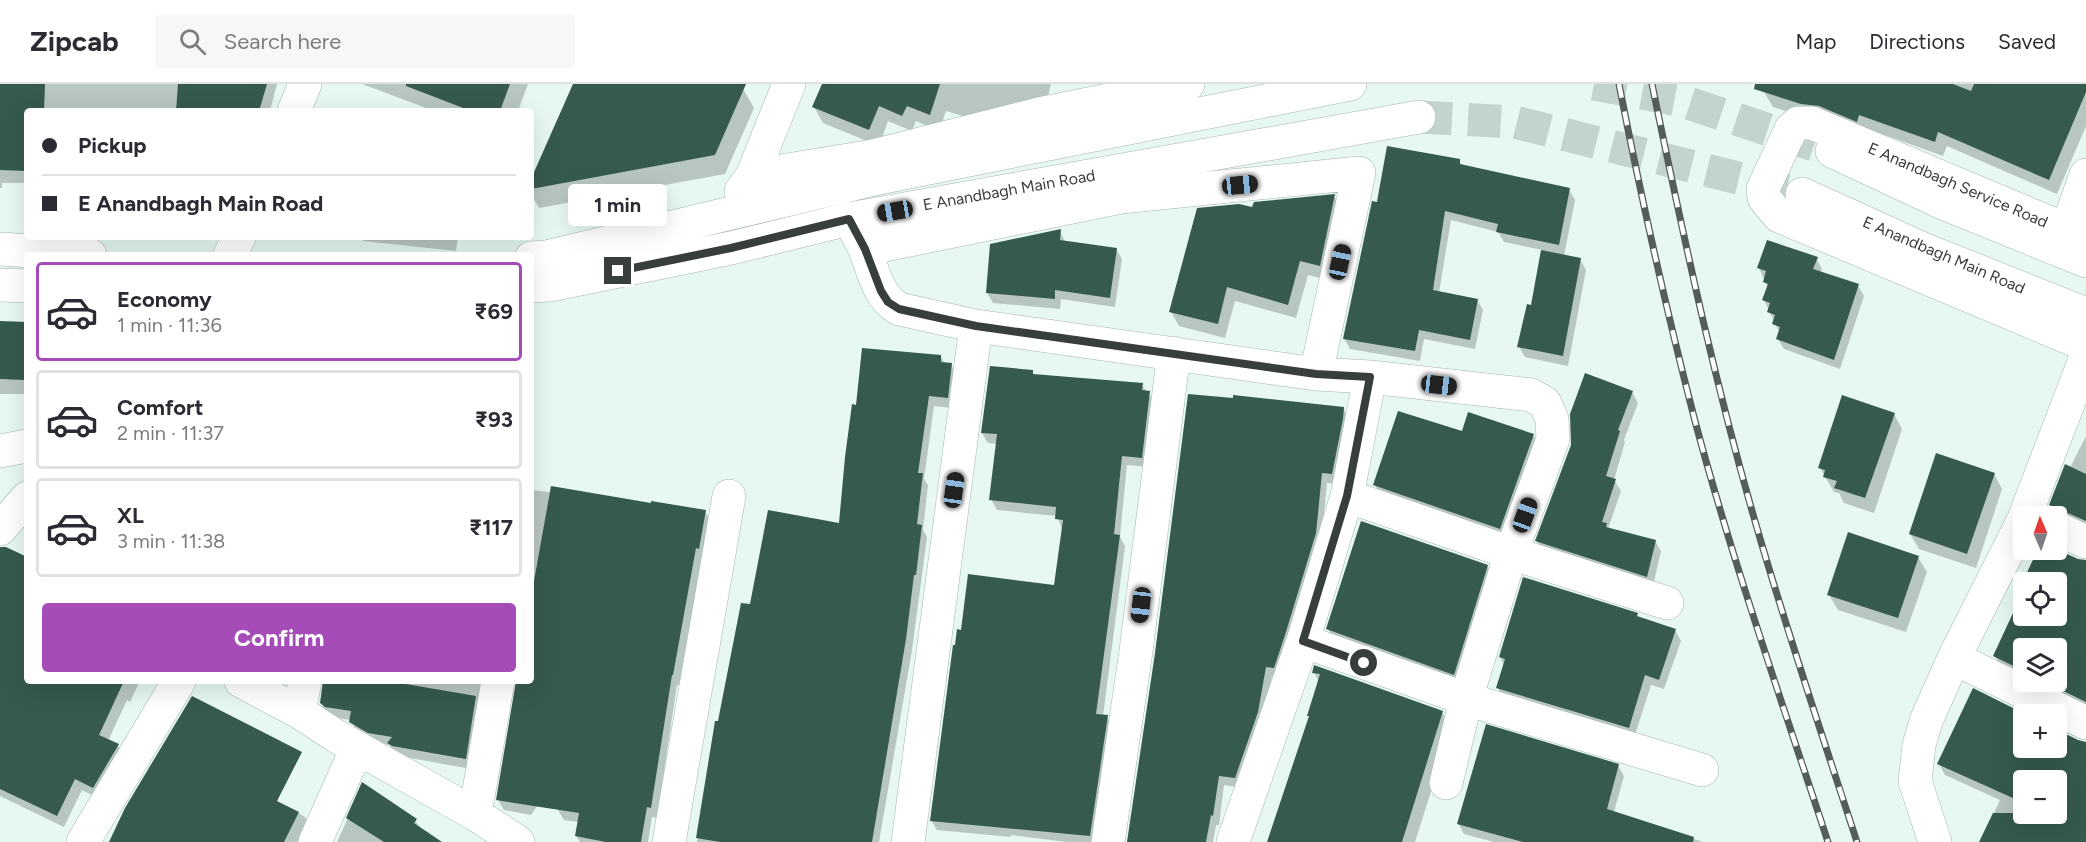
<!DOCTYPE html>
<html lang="en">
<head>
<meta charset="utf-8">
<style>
	:root { --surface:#fff; --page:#f7f7f7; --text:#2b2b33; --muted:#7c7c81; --line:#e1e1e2; --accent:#a64cb8 }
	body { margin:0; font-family:Figtree,sans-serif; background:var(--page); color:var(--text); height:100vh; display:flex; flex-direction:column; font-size:22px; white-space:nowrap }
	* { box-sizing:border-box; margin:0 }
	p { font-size:20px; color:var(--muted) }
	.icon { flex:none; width:33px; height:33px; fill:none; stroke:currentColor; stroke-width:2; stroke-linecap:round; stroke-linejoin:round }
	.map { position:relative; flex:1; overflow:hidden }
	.panel { position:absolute; left:24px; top:168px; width:510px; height:432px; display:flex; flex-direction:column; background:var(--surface); border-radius:6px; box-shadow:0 6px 24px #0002 }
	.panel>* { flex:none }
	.hud { position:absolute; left:24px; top:24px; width:510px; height:132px; border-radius:6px; box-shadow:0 6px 24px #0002; display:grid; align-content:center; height:132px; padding:0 18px; background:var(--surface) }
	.needle { width:39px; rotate:358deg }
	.fabs { position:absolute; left:2013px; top:422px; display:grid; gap:12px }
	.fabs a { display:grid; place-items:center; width:54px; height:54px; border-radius:6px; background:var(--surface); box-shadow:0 6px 24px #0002; font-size:30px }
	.end { position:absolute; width:27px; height:27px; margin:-14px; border:8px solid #373e3b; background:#fff; box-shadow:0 0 0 3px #fff }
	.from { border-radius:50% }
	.bubble { position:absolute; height:42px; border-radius:6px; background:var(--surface); box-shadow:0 6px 24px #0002; font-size:20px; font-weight:700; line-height:42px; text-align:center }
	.car { position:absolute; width:18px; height:36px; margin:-18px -9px; border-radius:8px; box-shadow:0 0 4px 2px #0007; background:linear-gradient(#222 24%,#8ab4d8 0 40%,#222 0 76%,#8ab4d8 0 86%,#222 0) }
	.hud b { display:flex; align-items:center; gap:21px; height:57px; font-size:22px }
	.hud b+b { border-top:2px solid var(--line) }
	.hud i { width:15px; height:15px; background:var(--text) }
	ul { padding:10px 0 0; list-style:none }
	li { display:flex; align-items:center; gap:18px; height:99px; margin:0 12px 9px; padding:0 6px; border:3px solid var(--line); border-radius:6px }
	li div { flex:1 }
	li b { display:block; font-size:22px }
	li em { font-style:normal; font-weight:700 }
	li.current { border-color:var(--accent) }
	li>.icon { width:54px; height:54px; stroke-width:1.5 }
	.primary-button { display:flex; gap:12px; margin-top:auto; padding:12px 18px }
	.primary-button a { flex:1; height:69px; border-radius:6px; background:var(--accent); color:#fff; font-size:24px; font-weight:700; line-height:69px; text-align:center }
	header { display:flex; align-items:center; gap:36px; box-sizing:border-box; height:84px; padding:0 30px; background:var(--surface); border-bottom:2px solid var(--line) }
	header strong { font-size:28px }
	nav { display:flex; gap:33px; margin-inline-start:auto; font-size:21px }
	.search { width:420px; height:54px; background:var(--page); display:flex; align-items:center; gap:15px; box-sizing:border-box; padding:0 21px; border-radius:6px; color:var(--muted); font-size:22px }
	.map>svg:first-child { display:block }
</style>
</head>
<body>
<header>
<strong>Zipcab</strong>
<div class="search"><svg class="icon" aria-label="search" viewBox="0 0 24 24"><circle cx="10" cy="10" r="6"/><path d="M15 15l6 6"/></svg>Search here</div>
<nav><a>Map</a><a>Directions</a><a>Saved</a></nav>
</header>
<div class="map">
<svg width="2086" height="758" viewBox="0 0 2086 758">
	<rect width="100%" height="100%" fill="#e6f8f1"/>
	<path fill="#0003" fill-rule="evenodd" d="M 0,0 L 277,0 L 270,27 L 27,27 L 27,99 L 2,99 L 2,104 L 0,104 Z
		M 362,0 L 528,0 L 518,27 L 434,27 Z
		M 574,0 L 732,0 L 743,5 L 754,24 L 725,90 L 539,124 L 531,110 L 531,99 Z
		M 824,0 L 1051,0 L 1044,28 L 989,40 L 946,27 L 939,47 L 916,37 L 912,47 L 888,37 L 879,62 L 823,39 L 814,23 Z
		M 1767,0 L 2086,0 L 2086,42 L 2057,110 L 1947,62 L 1943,72 L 1868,45 L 1811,35 L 1773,23 L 1764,8 Z
		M 1459,77 L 1462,82 L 1569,106 L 1575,116 L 1564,172 L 1580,175 L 1586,186 L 1568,282 L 1525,273 L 1519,263 L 1532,222 L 1542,166 L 1504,158 L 1498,148 L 1451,136 L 1439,209 L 1477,216 L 1483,226 L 1475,265 L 1424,255 L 1420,277 L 1350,265 L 1344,254 L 1378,119 Z
		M 1334,112 L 1343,126 L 1328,196 L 1308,191 L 1296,234 L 1235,217 L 1225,254 L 1179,242 L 1171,228 L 1253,125 Z
		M 1060,147 L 1065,158 L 1116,165 L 1122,175 L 1115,223 L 1061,215 L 1060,225 L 993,219 L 987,209 Z
		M 361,153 L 458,153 L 456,167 L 363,157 Z
		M 1816,174 L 1822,185 L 1821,189 L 1858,202 L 1864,212 L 1840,285 L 1784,265 L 1778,255 L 1780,250 L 1764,216 L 1768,204 L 1759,184 Z
		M 0,239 L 26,239 L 27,241 L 27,310 L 0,310 Z
		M 941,273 L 945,280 L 951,281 L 957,291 L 953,324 L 934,322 L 924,395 L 928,401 L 923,446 L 927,453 L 912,566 L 879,758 L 697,758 L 716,639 L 720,639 L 751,522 L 840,441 L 858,322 Z
		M 1032,287 L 1034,291 L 1142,301 L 1155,319 L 1147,383 L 1127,381 L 1120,453 L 1125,462 L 1103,632 L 1107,633 L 1113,643 L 1096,758 L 1067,758 L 1011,751 L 1011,753 L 937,746 L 931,736 L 956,563 L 963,548 L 1056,503 L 1062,445 L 1057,432 L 997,426 L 991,415 L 998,360 L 988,359 L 982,349 Z
		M 1632,308 L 1638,319 L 1624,356 L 1625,358 L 1614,396 L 1621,407 L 1608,445 L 1655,457 L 1661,467 L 1653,502 L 1543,467 L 1537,457 Z
		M 1343,324 L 1349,335 L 1337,400 L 1327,399 L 1321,460 L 1279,593 L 1272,592 L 1264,639 L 1241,704 L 1224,701 L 1219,741 L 1216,741 L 1213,758 L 1130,758 Z
		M 1894,330 L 1902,345 L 1874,429 L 1844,419 L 1839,409 L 1834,408 L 1820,384 Z
		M 1463,349 L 1533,351 L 1540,363 L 1507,457 L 1382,413 L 1375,401 Z
		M 2086,352 L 2086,445 L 2057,432 L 2051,421 Z
		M 1994,390 L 2002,405 L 1976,484 L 1919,465 L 1910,450 Z
		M 531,406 L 705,427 L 711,438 L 702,474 L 679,601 L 677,601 L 657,734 L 652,733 L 648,758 L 580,758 L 576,752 L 579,738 L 564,736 L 558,726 L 558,691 L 531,731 L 504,726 L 498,716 L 518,597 L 531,597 Z
		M 0,464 L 27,475 L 27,597 L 140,597 L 130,618 L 127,616 L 108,657 L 118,662 L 125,674 L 100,715 L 82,706 L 64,743 L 0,712 Z
		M 2040,465 L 2053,465 L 2078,476 L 2086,478 L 2086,625 L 2029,597 L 2056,597 L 2056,564 L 2024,564 L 2024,594 L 2001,583 L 1995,572 L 2021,518 L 2017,512 L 2024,499 L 2024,531 L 2056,531 L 2056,498 Z
		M 1918,473 L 1927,488 L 1906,548 L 1838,526 L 1829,511 Z
		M 1487,482 L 1493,492 L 1459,600 L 1334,555 L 1328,545 Z
		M 1637,531 L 1639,534 L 1675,546 L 1681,557 L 1664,605 L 1651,601 L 1634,654 L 1504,615 L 1498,604 L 1504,581 L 1500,573 Z
		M 1315,583 L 1442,628 L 1451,644 L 1415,758 L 1269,758 L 1310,634 L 1308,631 L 1319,598 L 1314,588 Z
		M 324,597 L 489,597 L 471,685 L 399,672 L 395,670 L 390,661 L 375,659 L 357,648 L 351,636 L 332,633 L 328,630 L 321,619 Z
		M 2078,657 L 2086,659 L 2086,758 L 1981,758 L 2000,716 L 1945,691 L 1939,680 L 2024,663 L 2056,663 ZM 2024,696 L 2056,696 L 2056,729 L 2024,729 Z
		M 1618,682 L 1624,692 L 1614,728 L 1703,758 L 1494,758 L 1464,750 L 1458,739 Z
		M 363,701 L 415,736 L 421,746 L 439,758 L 337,758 Z
		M 127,724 L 261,724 L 300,730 L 305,733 L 311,743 L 305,758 L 110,758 Z"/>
	<path fill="#365a4e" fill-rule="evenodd" d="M 0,0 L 45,0 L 44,27 L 27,27 L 27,87 L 0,86 Z
		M 178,0 L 267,0 L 259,27 L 176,27 Z
		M 406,0 L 510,0 L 500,27 L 471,27 L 406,2 Z
		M 573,0 L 746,0 L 715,71 L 531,105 L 531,95 Z
		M 822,0 L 940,0 L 930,31 L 907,22 L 902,32 L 879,22 L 869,46 L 812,23 Z
		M 1755,0 L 1953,0 L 1971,7 L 1974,0 L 2086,0 L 2086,8 L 2049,96 L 1938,48 L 1935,58 L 1859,31 L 1857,38 L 1819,22 L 1801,20 L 1754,5 Z
		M 1387,62 L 1460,75 L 1460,80 L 1570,104 L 1559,161 L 1496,148 L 1498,140 L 1445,127 L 1433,206 L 1478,215 L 1470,256 L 1419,246 L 1415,267 L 1343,255 L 1372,117 L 1377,118 L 1378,112 Z
		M 1335,110 L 1320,182 L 1300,177 L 1288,221 L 1227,203 L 1218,240 L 1169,228 L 1197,124 L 1239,120 L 1252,123 L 1254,118 Z
		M 1061,145 L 1060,156 L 1117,164 L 1110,214 L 1055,206 L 1055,215 L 986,209 L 990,160 Z
		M 1767,156 L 1818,173 L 1813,185 L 1859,200 L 1834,276 L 1776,255 L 1780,243 L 1772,240 L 1775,231 L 1767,228 L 1770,219 L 1762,216 L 1768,200 L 1763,198 L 1766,187 L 1757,184 Z
		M 1541,166 L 1581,174 L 1563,272 L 1517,263 L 1527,220 L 1531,221 Z
		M 0,237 L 27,238 L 25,296 L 0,295 Z
		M 862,264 L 941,271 L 941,278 L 952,279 L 948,314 L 929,312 L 918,389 L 923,389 L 917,440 L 922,441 L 916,491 L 914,491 L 906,555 L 872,758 L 720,758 L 696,754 L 715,637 L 718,637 L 741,519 L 750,520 L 768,426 L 839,439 L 845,373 L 852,320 L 856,321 Z
		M 990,282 L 1033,286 L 1033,290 L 1143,299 L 1142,306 L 1150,307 L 1142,374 L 1122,372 L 1114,450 L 1120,451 L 1096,630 L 1108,631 L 1090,752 L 930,737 L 953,561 L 955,561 L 957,545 L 961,546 L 968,490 L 1054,501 L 1063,436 L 1055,435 L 1056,423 L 989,416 L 997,350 L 981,349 Z
		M 1585,289 L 1633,307 L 1618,346 L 1620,347 L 1606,392 L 1616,395 L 1602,438 L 1607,439 L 1606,443 L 1656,456 L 1647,493 L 1535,457 L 1571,361 L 1570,330 Z
		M 1188,310 L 1233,314 L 1233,311 L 1344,323 L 1343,335 L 1332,390 L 1322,389 L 1316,449 L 1285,551 L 1274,584 L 1266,583 L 1258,628 L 1235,694 L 1219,692 L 1213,732 L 1211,731 L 1206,758 L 1127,758 L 1155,569 Z
		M 1842,311 L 1895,329 L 1865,414 L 1834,404 L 1837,397 L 1823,393 L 1825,386 L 1818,384 Z
		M 1398,327 L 1462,347 L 1468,328 L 1534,350 L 1500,445 L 1373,401 Z
		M 1936,369 L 1995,389 L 1967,470 L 1909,450 Z
		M 2065,380 L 2086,390 L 2086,437 L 2049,421 Z
		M 551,402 L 651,419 L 651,417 L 706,426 L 699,465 L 696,464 L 673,591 L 672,591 L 651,724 L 647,723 L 641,758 L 606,758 L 575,752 L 579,729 L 496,716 L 516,597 L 531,597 L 531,514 Z
		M 1361,437 L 1488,481 L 1454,591 L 1326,545 Z
		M 1848,448 L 1919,472 L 1898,534 L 1827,511 Z
		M 0,463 L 6,463 L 27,473 L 27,597 L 124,597 L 99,651 L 119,660 L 93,704 L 75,695 L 57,732 L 0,705 Z
		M 2038,465 L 2056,465 L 2078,475 L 2086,476 L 2086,618 L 2043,597 L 2056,597 L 2056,564 L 2024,564 L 2024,587 L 1993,572 L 2020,514 L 2016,512 ZM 2024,498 L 2056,498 L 2056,531 L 2024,531 Z
		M 1523,493 L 1638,529 L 1637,532 L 1676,545 L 1659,596 L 1645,591 L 1629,644 L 1496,604 L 1505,575 L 1499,573 Z
		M 1314,581 L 1443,627 L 1402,758 L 1267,758 L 1309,632 L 1307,632 L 1320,590 L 1312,589 Z
		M 323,597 L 388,597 L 476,612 L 466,675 L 392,662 L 387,659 L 392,653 L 368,649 L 349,638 L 351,627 L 325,623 L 320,619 Z
		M 1973,604 L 2025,630 L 2024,630 L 2024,663 L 2056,663 L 2056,645 L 2078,656 L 2086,658 L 2086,758 L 1979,758 L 1993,729 L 2056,729 L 2056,696 L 2024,696 L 2024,719 L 1937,680 Z
		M 192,612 L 302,668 L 277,717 L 299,728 L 284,758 L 109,758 L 125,724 Z
		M 1486,640 L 1619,680 L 1607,725 L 1694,753 L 1693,758 L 1523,758 L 1457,740 Z
		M 362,698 L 417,735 L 414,739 L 442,758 L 384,758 L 346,734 Z"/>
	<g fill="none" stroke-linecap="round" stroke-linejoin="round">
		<path stroke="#c3d3cd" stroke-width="33" stroke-dasharray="33 16" stroke-linecap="butt" d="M 1594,0 L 1679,16 L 1832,67
			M 1419,33 L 1515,38 L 1802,110"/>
		<defs>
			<path id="street" d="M 294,27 L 305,0
				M 752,92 L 873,72 L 1039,30 L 1188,0
				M 741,107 L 752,92 L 789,0
				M 855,146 L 865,165 L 1121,113 L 1359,89 L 1316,290
				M 2066,147 L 2086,91
				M 2086,154 L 1812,39 L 1798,39 L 1791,45 L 1763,105 L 1764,114 L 1779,132 L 2086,261
				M 865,165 C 873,187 878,213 899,225 L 976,242 L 1316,290 L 1370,293 L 1531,311 L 1545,319 L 1552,335 L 1553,355 L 1511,469 L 1466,615 L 1446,699
				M 230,171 L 239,153
				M 0,367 L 27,362
				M 1347,412 L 1511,469 L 1667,519
				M 2025,432 L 2086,273
				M 2056,444 L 2086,458
				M 0,445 L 27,414
				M 1303,557 L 1466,615 L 1702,686
				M 1954,574 L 2086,639
				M 241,597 L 299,628 L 336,652 L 475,730 L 518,758
				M 299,628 L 305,597
				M 475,730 L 498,597
				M 83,758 L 179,597
				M 315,758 L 357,664
				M 669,758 L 729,412
				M 908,758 L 976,242
				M 1108,758 L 1136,567 L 1174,269
				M 1233,758 L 1303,557 L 1347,412 L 1370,293
				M 1935,758 L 1915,697 L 1919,661 L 1926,637 L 1954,574 L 2024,435"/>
			<path id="secondary" d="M 1832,67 L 1943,119 L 2086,177
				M 1802,110 L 1923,165 L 2086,230
				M 0,165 L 90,171
				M 531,174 L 546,173 L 883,93 L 1350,0
				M 0,201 L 27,202
				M 531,202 L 550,201 L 731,164 L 849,135 L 1419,33"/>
		</defs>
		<use href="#street" stroke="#a4b5ae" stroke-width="34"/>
		<use href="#secondary" stroke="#a4b5ae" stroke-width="34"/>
		<use href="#street" stroke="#fff" stroke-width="33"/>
		<use href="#secondary" stroke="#fff" stroke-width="33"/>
		<defs>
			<path id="rail" d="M 1619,0 C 1641,113 1666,225 1695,337 C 1733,479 1782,618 1828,758
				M 1652,0 C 1685,161 1720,324 1768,481 C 1796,574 1827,666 1857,758"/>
		</defs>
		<use href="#rail" stroke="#555d5a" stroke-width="7"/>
		<use href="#rail" stroke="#fff" stroke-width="4.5" stroke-dasharray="14" stroke-linecap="butt"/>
	</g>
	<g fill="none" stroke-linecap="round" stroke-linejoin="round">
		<path stroke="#373e3b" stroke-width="8" d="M 618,187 L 731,164 L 849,135 L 865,165 L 881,207 L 888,218 L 899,225 L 976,242 L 1316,290 L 1370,293 L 1347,412 L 1303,557 L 1364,579"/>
	</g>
	<g text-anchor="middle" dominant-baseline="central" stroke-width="6" stroke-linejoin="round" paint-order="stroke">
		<g font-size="16" fill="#373e3b" stroke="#fff">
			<text transform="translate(1958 101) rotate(23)">E Anandbagh Service Road</text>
			<text transform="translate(1009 106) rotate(-10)">E Anandbagh Main Road</text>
			<text transform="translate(1944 171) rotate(23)">E Anandbagh Main Road</text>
		</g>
	</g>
</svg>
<div class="fabs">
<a><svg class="needle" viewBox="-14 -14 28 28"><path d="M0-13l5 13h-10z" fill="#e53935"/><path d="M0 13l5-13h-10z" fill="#7c7c81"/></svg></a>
<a><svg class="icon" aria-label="locate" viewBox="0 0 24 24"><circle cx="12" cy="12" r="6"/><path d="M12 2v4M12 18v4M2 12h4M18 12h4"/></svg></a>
<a><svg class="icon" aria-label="layers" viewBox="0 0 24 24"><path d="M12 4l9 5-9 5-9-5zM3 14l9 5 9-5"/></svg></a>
<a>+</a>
<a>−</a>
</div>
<i class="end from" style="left:1364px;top:579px"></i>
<i class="end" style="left:618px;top:187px"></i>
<div class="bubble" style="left:568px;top:100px;width:99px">1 min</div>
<i class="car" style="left:1240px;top:101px;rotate:84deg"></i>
<i class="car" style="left:895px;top:127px;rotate:260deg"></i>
<i class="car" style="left:1340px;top:178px;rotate:12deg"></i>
<i class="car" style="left:1439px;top:301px;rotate:97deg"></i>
<i class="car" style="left:954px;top:406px;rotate:8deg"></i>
<i class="car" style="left:1525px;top:431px;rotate:20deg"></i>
<i class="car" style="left:1141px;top:521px;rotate:187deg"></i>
<div class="hud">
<b><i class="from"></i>Pickup</b>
<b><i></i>E Anandbagh Main Road</b>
</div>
<section class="panel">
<ul>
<li class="current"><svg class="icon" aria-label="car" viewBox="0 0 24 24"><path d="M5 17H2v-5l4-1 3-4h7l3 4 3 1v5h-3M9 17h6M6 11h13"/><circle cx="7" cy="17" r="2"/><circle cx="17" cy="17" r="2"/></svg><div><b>Economy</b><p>1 min · 11:36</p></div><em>₹69</em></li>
<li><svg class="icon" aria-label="car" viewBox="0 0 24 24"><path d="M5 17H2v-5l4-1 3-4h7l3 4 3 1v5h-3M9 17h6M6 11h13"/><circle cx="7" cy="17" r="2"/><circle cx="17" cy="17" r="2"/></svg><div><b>Comfort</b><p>2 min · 11:37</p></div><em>₹93</em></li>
<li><svg class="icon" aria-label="car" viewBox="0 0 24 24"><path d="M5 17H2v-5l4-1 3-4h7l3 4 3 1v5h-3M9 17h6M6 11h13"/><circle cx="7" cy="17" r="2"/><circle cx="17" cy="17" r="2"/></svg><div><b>XL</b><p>3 min · 11:38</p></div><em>₹117</em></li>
</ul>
<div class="primary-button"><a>Confirm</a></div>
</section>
</div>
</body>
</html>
